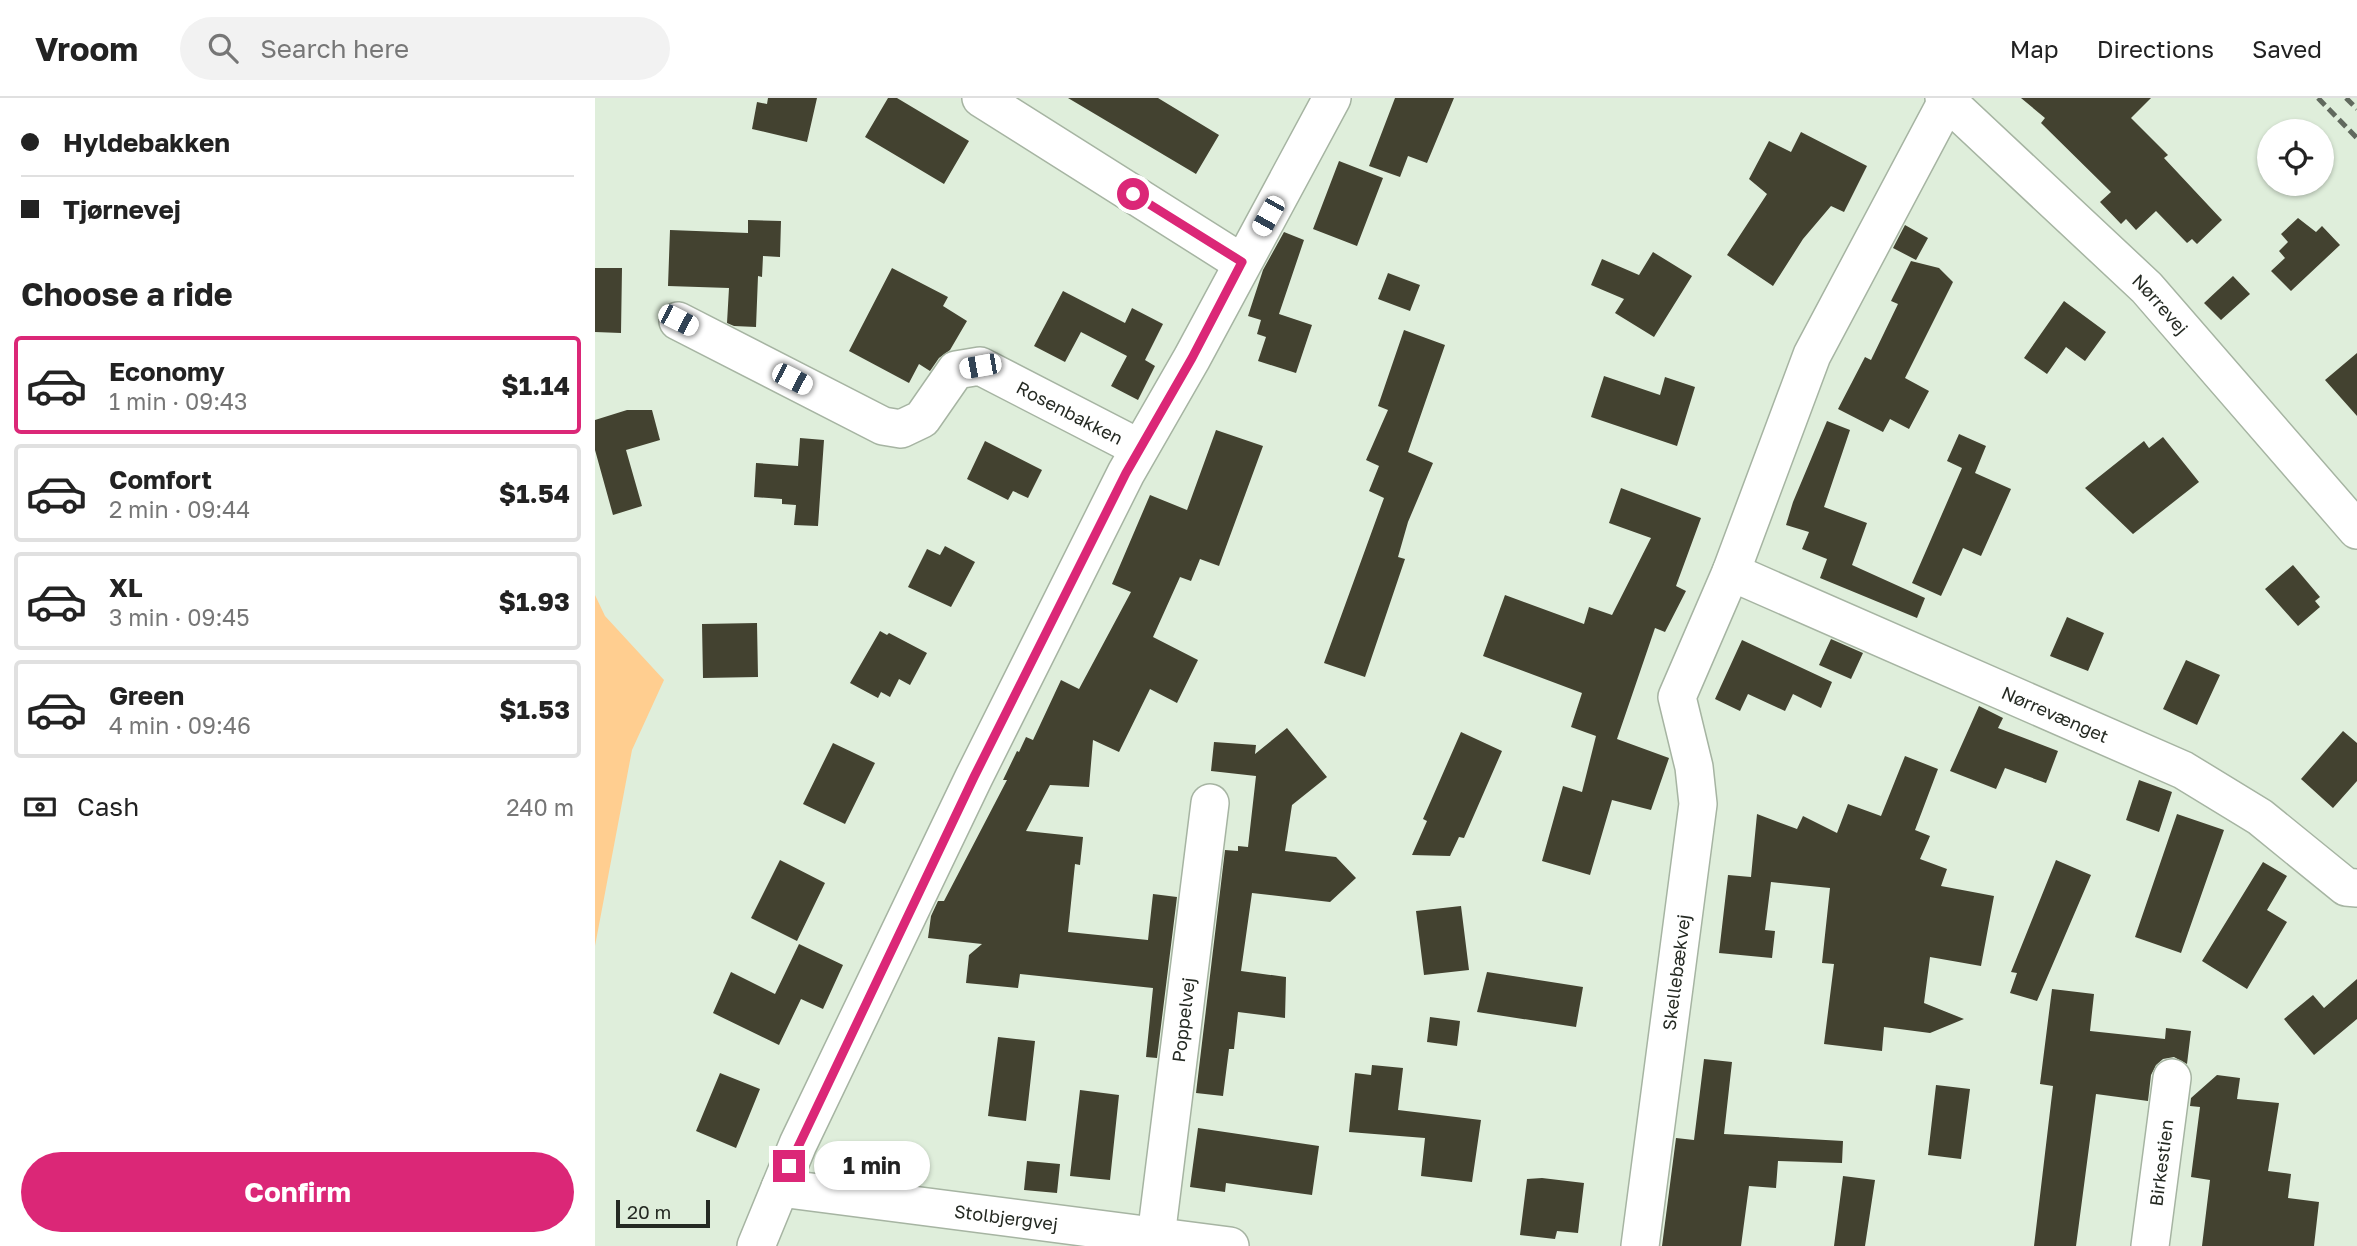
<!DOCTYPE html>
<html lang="en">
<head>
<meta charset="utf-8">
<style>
	:root { --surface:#fff; --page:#f2f2f2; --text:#222; --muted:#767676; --line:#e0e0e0; --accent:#db2777 }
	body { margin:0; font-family:"Golos Text",sans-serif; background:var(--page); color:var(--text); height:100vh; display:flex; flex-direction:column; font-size:26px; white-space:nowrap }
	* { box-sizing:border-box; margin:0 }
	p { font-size:23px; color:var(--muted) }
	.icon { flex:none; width:38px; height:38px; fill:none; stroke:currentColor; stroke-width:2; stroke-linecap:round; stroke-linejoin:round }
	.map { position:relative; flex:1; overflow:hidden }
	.panel { display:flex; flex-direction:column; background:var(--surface); width:595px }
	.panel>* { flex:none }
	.guide { display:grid; align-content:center; height:154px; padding:0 21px; background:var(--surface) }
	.fabs { position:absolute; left:1662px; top:21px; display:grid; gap:14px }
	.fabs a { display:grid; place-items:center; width:77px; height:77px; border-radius:50%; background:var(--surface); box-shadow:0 2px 5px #0004; font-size:35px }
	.scale { position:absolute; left:21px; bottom:18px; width:94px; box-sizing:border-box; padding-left:7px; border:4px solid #252a23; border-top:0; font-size:19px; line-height:24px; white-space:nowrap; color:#252a23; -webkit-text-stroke:5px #dfeedb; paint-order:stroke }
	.end { position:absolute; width:32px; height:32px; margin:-16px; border:9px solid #db2777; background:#fff; box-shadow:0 0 0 4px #fff }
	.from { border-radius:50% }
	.bubble { position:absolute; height:49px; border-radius:24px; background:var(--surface); box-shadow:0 2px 5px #0004; font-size:23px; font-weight:700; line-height:49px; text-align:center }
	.car { position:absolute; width:21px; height:42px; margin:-21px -10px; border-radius:9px; box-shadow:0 0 5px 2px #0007; background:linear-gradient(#fff 24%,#345 0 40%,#fff 0 76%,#345 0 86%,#fff 0) }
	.guide b { display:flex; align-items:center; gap:24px; height:66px; font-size:26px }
	.guide b+b { border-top:2px solid var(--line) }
	.guide i { width:18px; height:18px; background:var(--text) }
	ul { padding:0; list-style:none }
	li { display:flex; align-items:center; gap:21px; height:98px; margin:0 14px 10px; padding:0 7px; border:4px solid var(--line); border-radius:7px }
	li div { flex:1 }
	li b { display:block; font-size:26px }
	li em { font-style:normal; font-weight:700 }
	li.active { border-color:var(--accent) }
	li>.icon { width:63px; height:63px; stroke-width:1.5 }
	h2 { padding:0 21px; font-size:32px; line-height:84px }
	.pay { display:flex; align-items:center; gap:18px; height:77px; padding:0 21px; font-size:26px }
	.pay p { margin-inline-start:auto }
	.button { display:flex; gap:14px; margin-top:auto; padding:14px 21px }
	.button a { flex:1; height:80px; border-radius:42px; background:var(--accent); color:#fff; font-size:28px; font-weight:700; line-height:80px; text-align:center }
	header { display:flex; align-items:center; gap:42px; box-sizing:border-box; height:98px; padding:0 35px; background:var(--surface); border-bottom:2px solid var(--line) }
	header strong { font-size:33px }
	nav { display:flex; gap:38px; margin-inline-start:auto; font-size:24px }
	.search { width:490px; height:63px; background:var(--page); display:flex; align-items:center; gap:18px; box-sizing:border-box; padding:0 24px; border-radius:38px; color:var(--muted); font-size:26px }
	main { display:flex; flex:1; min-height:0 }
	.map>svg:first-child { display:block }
</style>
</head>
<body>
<header>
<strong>Vroom</strong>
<div class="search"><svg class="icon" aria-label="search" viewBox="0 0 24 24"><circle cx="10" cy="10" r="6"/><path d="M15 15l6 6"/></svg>Search here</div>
<nav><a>Map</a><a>Directions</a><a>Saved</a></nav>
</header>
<main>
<section class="panel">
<div class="guide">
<b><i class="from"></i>Hyldebakken</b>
<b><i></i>Tjørnevej</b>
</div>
<h2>Choose a ride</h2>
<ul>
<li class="active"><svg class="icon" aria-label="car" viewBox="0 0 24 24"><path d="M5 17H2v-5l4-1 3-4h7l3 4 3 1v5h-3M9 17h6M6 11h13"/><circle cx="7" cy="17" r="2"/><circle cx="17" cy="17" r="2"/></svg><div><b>Economy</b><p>1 min · 09:43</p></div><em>$1.14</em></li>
<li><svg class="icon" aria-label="car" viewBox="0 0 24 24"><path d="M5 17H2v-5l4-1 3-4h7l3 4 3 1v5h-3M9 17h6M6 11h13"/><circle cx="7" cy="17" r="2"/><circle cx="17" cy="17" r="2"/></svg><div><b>Comfort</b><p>2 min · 09:44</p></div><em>$1.54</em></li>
<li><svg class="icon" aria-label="car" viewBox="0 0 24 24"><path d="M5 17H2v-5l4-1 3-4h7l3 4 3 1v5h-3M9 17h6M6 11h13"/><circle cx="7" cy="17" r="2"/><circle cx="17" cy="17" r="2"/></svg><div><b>XL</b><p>3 min · 09:45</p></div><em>$1.93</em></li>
<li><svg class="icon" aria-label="car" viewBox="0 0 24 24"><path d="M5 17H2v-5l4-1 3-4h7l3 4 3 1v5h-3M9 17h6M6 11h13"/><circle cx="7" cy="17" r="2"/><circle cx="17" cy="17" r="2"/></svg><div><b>Green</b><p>4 min · 09:46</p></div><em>$1.53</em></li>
</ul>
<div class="pay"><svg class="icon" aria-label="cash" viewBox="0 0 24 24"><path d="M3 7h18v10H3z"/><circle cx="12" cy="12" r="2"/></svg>Cash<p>240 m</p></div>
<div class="button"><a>Confirm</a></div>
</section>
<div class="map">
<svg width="1762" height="1148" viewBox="0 0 1762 1148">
	<rect width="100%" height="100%" fill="#dfeedb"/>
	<path fill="#ffce90" d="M 0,497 L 10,518 L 69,582 L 37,652 L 0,848 Z"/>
	<path fill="#434230" d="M 173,0 L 222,0 L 212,44 L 157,31 L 162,4 L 172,6 Z
		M 293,0 L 302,0 L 374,43 L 349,86 L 270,39 Z
		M 473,0 L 563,0 L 624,37 L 601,76 Z
		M 800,0 L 859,0 L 832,65 L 813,58 L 805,79 L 774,68 Z
		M 1426,0 L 1556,0 L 1536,20 L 1573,57 L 1569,60 L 1627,122 L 1602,146 L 1597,141 L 1592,145 L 1561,113 L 1541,132 L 1531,121 L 1526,126 L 1505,104 L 1516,94 L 1446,25 L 1450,20 Z
		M 1206,34 L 1272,68 L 1249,114 L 1236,108 L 1208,141 L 1178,188 L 1132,157 L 1172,96 L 1154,81 L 1174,43 L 1196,54 Z
		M 744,63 L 788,80 L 762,148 L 718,131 Z
		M 1703,120 L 1721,134 L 1727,128 L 1745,147 L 1696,193 L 1676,173 L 1690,160 L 1684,153 L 1693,144 L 1686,136 Z
		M 153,122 L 186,123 L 185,159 L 168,158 L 167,179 L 163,178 L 161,229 L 139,228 L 132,225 L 134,190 L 73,188 L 75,132 L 153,135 Z
		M 1310,127 L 1333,140 L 1321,162 L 1298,150 Z
		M 689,134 L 709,142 L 684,216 L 717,227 L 701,275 L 663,263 L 671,239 L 662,236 L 666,222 L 653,218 L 668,172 Z
		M 1058,154 L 1097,178 L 1059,239 L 1020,215 L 1029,201 L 996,187 L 1007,161 L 1044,177 Z
		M 1316,163 L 1344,170 L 1358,184 L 1310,280 L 1334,293 L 1314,331 L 1295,321 L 1288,334 L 1243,311 L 1270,259 L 1276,262 L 1303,206 L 1296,203 Z
		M 0,170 L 27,170 L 26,235 L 0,234 Z
		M 297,170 L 353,199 L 348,208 L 372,223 L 355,252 L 344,260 L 335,273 L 324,266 L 314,285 L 254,253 Z
		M 793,175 L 825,187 L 815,213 L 783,201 Z
		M 1638,178 L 1655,196 L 1626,222 L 1609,205 Z
		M 468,193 L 530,225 L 537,210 L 568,226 L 550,262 L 560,268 L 543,302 L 516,288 L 532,258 L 486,234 L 470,264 L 439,248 Z
		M 1469,203 L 1511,234 L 1490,263 L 1471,249 L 1452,276 L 1429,260 Z
		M 809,232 L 850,247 L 813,354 L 838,365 L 813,424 L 803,459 L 810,461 L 770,579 L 729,565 L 789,400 L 774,393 L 784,368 L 771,362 L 793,312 L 783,308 Z
		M 1762,255 L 1762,318 L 1730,282 Z
		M 1009,278 L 1065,297 L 1070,279 L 1100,289 L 1082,348 L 996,319 Z
		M 32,312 L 57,312 L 65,342 L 31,352 L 47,408 L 18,417 L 0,352 L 0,322 Z
		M 1232,323 L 1255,332 L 1229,409 L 1272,425 L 1257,467 L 1330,500 L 1322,520 L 1225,480 L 1232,461 L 1207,451 L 1214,434 L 1191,427 L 1198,404 Z
		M 621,332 L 668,348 L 624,468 L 605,461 L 596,483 L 585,479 L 558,539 L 603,562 L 582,605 L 555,591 L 524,654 L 498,642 L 494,689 L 455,687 L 431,733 L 488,739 L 485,767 L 480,766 L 473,834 L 553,842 L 558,796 L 582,799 L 562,960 L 551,959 L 558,890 L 425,876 L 423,890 L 371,885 L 374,857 L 387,846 L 333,840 L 336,818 L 343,803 L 349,803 L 412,682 L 408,682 L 422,653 L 424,654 L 431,639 L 438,642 L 466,582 L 484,591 L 536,494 L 517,486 L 555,397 L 592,412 Z
		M 1364,336 L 1391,348 L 1380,375 L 1416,391 L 1386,458 L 1368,450 L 1346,498 L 1317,485 L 1367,370 L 1352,363 Z
		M 1568,339 L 1604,384 L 1538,436 L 1490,390 L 1549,343 L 1554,350 Z
		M 205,340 L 229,342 L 223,428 L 199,427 L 201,407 L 187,406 L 187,401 L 159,399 L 161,365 L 203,368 Z
		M 390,343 L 447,372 L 433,400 L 418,393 L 413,402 L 372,381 Z
		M 1026,390 L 1106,420 L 1081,488 L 1091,493 L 1070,534 L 1060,530 L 1022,641 L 1074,660 L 1056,712 L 1017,702 L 995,777 L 947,763 L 968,688 L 987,694 L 1001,638 L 976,629 L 987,595 L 888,558 L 910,497 L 989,526 L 994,509 L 1017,517 L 1056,440 L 1014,425 Z
		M 350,448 L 380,464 L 356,509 L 313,489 L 332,451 L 345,457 Z
		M 1698,467 L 1725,499 L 1720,503 L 1725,509 L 1703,528 L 1670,491 Z
		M 1472,519 L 1509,535 L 1493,573 L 1455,558 Z
		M 162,525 L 163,579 L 108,580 L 107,526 Z
		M 285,533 L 292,537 L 294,535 L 332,555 L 315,587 L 304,581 L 295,599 L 286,594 L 283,600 L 255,585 Z
		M 1236,541 L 1268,555 L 1256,581 L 1224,567 Z
		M 1147,542 L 1237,584 L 1226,610 L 1198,596 L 1190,613 L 1153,596 L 1145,613 L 1120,601 Z
		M 1591,562 L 1625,577 L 1602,627 L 1568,611 Z
		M 1384,608 L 1408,620 L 1403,630 L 1463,653 L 1451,685 L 1410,670 L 1401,691 L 1355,673 Z
		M 692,630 L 732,679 L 697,707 L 690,753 L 741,759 L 761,780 L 735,804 L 657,795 L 646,873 L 691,879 L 690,920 L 643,914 L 639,951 L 634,951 L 628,998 L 601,995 L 630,752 L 643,753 L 643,748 L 653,749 L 661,678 L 616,673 L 619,644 L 661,647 L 660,656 Z
		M 1748,633 L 1762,645 L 1762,683 L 1738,710 L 1706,681 Z
		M 866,634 L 907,653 L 869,740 L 864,739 L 855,758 L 817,757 L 832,723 L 828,721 Z
		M 238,645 L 280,665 L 250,726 L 208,706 Z
		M 1310,658 L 1343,671 L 1320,732 L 1335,738 L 1325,761 L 1352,771 L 1346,788 L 1399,798 L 1386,868 L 1335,859 L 1329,905 L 1369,921 L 1335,935 L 1289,929 L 1287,953 L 1229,946 L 1239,866 L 1227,865 L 1235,790 L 1176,784 L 1170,832 L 1180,833 L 1177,860 L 1124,855 L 1133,777 L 1156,779 L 1162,716 L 1202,731 L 1208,718 L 1242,735 L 1253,706 L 1286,718 Z
		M 1544,682 L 1577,694 L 1564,734 L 1531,722 Z
		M 1582,716 L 1629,732 L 1586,855 L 1540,839 Z
		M 185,762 L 230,785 L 202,843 L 156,820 Z
		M 1461,762 L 1496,777 L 1442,903 L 1415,895 L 1422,875 L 1416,874 Z
		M 1668,764 L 1692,778 L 1672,812 L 1692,824 L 1652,891 L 1607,863 Z
		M 866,808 L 874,872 L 829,877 L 821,813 Z
		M 204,846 L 248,867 L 228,911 L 206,901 L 184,947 L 118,915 L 136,874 L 180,896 Z
		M 892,874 L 988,889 L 981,929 L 882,914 Z
		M 1762,881 L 1762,921 L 1719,957 L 1689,921 L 1718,897 L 1729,910 Z
		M 1457,891 L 1499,896 L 1495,933 L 1570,941 L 1571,930 L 1596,933 L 1592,966 L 1579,959 L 1568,961 L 1561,967 L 1556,977 L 1553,1003 L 1501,996 L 1481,1148 L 1439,1148 L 1458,988 L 1445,986 Z
		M 835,919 L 865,923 L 862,948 L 832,944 Z
		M 403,939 L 440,943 L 431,1023 L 393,1018 Z
		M 1109,961 L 1137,964 L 1129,1036 L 1248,1043 L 1247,1065 L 1183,1063 L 1181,1090 L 1154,1088 L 1146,1148 L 1067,1148 L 1081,1040 L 1099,1042 Z
		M 777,967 L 808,970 L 803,1012 L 886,1022 L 877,1084 L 826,1078 L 830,1040 L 754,1034 L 760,975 L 776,977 Z
		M 125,975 L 165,991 L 141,1050 L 101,1033 Z
		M 1622,977 L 1645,980 L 1642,1001 L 1684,1005 L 1673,1073 L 1696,1076 L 1693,1100 L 1724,1104 L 1719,1148 L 1607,1148 L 1615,1082 L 1596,1079 L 1605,1009 L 1595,1008 L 1596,1000 Z
		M 1341,987 L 1375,991 L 1366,1061 L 1333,1057 Z
		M 485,992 L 524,997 L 515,1082 L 475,1078 Z
		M 603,1030 L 724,1048 L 717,1097 L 631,1085 L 630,1094 L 595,1089 Z
		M 432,1063 L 465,1066 L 462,1095 L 429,1092 Z
		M 1248,1078 L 1280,1082 L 1270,1148 L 1239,1148 Z
		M 947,1080 L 989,1085 L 983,1135 L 962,1133 L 960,1141 L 925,1137 L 932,1081 Z"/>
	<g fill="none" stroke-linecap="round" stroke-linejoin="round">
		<defs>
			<g id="minor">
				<path d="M 386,0 L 647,165"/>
				<path id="s1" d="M 1349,0 L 1552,190 L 1762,432"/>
				<path id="s2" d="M 83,223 L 288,328 L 306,331 L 327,321 L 361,272 L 385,268 L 544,350"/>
				<path id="s3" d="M 1136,474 L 1588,672 L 1665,719 L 1751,789 L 1762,790"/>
				<path id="s4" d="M 185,1090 L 635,1148"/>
				<path id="s5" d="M 561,1139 L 615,705"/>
				<path d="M 161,1148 L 203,1046 L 379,679 L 531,375 L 597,260 L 737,0"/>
				<path id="s6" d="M 1045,1148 L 1103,706 L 1099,669 L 1082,599 L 1136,474 L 1217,257 L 1352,3"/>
				<path id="s7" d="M 1555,1148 L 1577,980"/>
			</g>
		</defs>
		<use href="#minor" stroke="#a6b4a2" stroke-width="40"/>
		<use href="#minor" stroke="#fff" stroke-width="37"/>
		<path stroke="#61695e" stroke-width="5" stroke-dasharray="10 5" stroke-linecap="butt" d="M 1723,0 L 1762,40
			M 1751,0 L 1762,11"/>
	</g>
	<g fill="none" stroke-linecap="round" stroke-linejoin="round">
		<path stroke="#db2777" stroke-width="9" d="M 194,1068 L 379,679 L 531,375 L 597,260 L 647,164 L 538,96"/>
	</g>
	<g text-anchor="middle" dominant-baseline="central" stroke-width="7" stroke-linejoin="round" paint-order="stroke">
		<g font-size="18" fill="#252a23" stroke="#dfeedb">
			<text stroke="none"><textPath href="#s1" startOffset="299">Nørrevej</textPath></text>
			<text stroke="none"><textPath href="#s2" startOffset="457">Rosenbakken</textPath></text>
			<text stroke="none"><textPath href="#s3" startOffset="354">Nørrevænget</textPath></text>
			<text stroke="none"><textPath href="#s6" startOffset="276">Skellebækvej</textPath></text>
			<text stroke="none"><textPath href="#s5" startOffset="219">Poppelvej</textPath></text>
			<text stroke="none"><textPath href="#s7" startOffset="84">Birkestien</textPath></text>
			<text stroke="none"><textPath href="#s4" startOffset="228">Stolbjergvej</textPath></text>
		</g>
	</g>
</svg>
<div class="fabs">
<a><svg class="icon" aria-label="locate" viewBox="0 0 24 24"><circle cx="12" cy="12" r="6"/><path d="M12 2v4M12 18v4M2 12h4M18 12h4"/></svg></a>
</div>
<div class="scale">20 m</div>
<i class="end from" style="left:538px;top:96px"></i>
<i class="end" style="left:194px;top:1068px"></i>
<div class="bubble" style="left:219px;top:1043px;width:116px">1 min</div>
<i class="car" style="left:673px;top:118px;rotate:209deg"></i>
<i class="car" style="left:83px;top:222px;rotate:117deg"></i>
<i class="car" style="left:385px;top:268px;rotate:260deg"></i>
<i class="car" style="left:197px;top:281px;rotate:117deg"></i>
</div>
</main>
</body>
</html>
